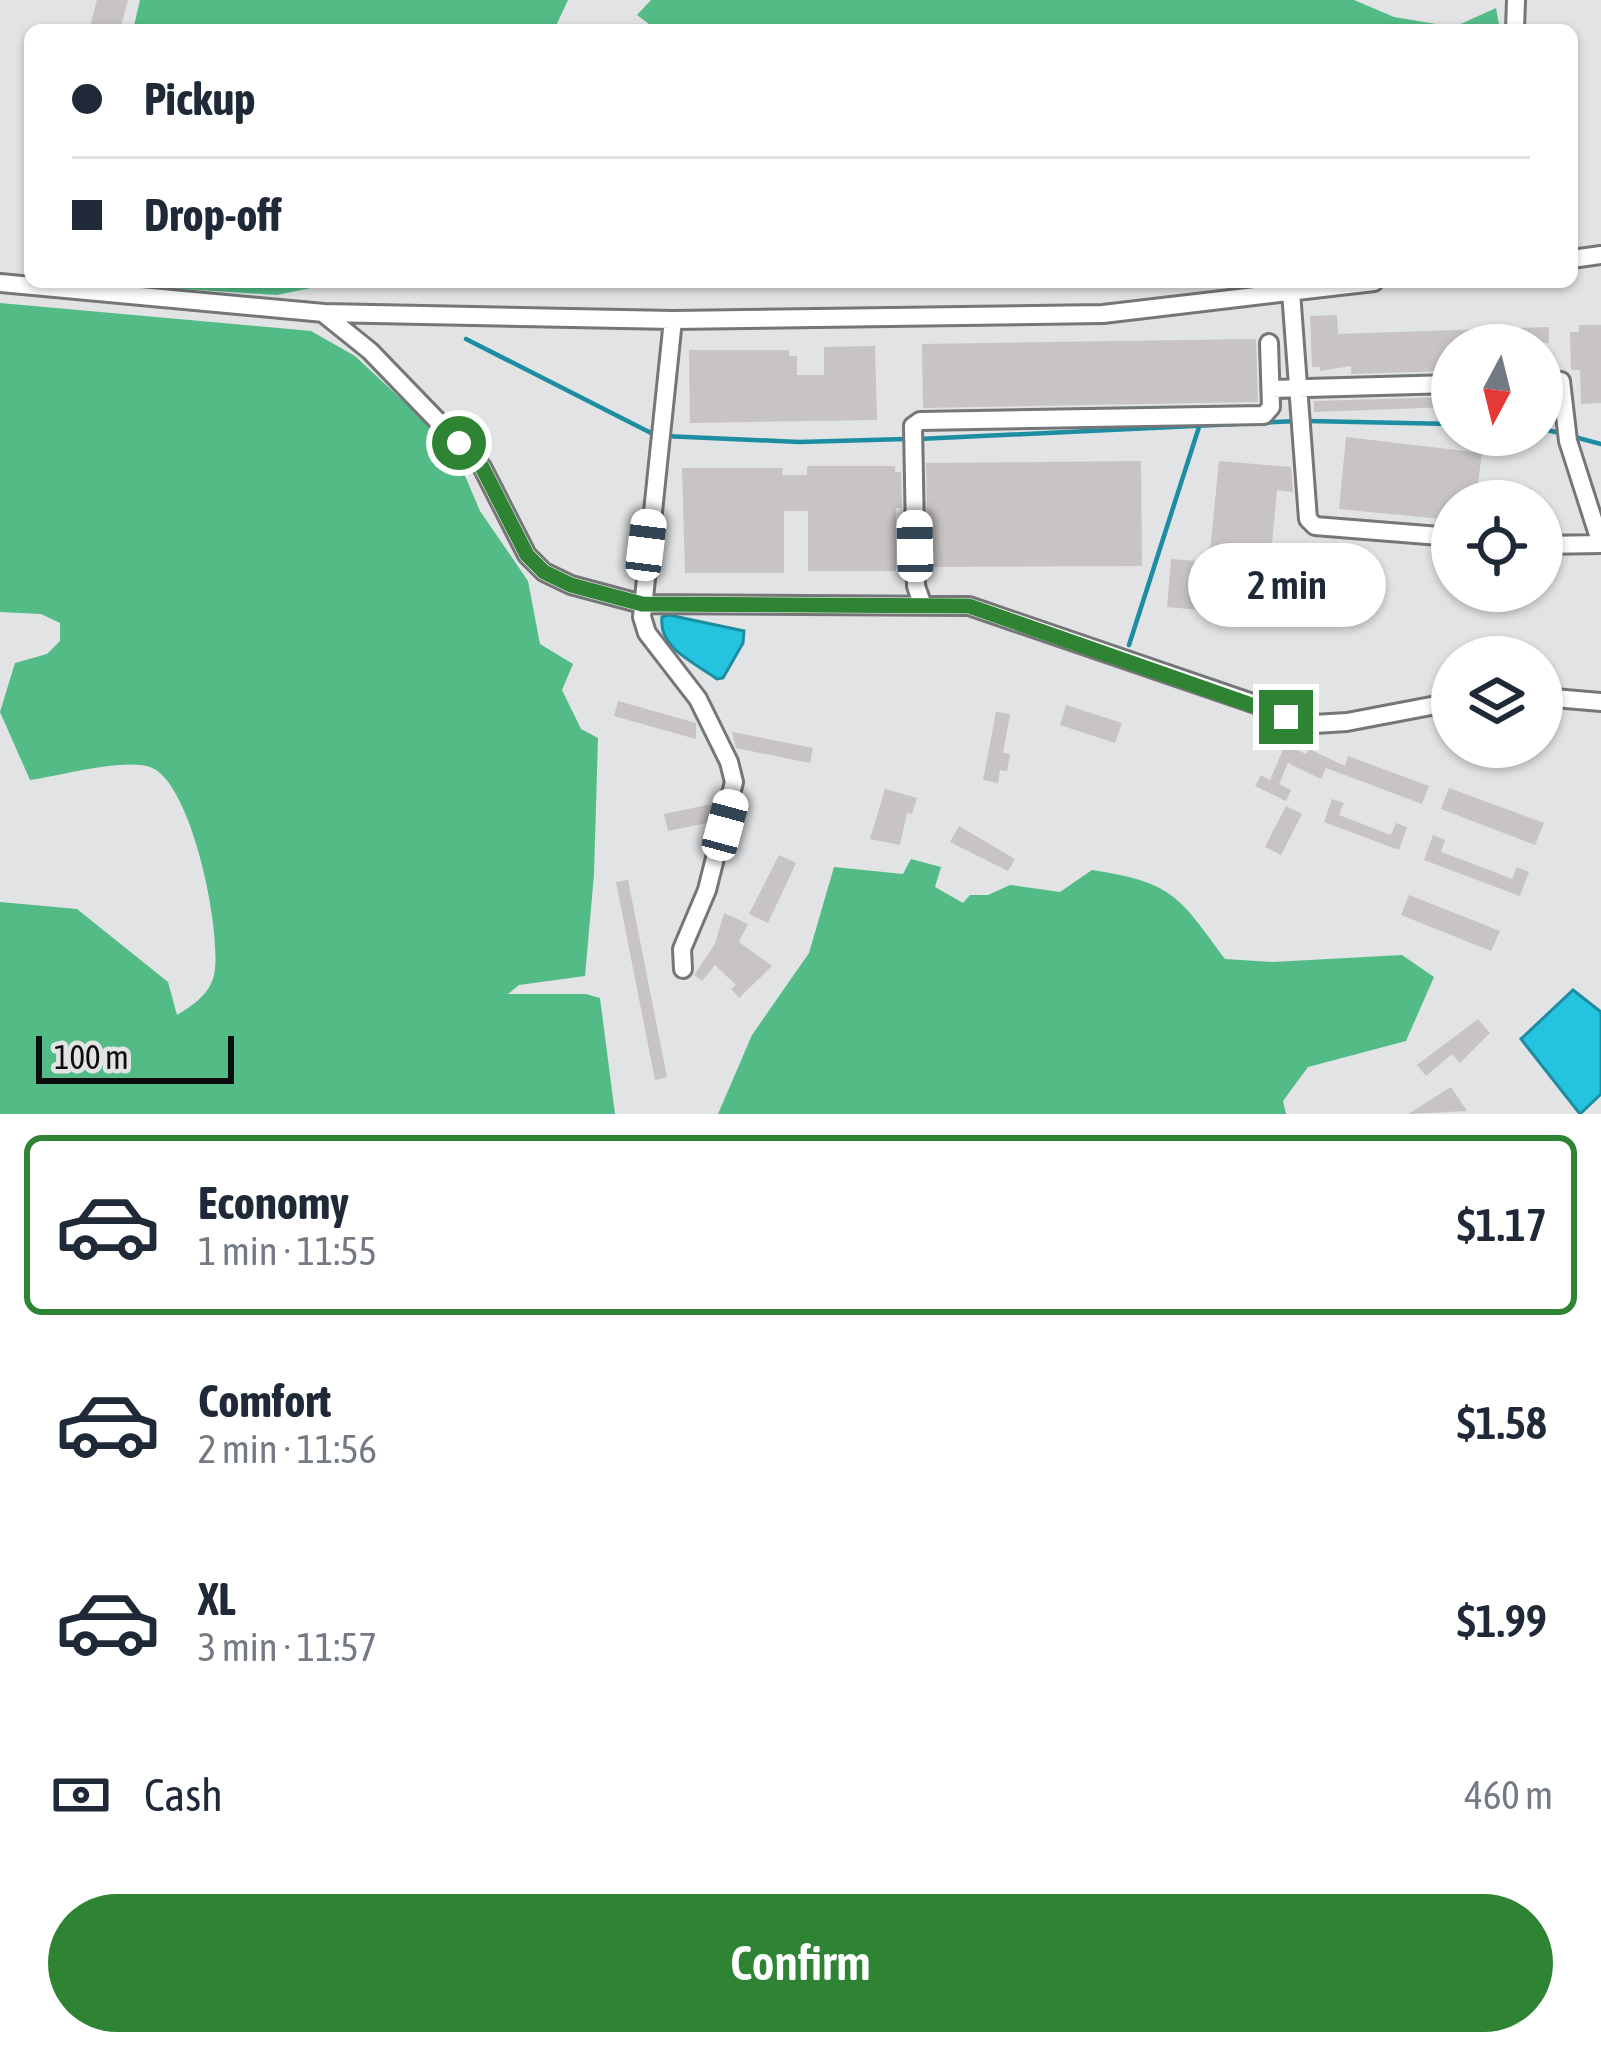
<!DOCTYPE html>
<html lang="en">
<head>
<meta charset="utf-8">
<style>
	:root { --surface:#fff; --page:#f6f6f7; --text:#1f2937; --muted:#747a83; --line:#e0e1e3; --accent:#2e8433 }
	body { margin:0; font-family:"Asap Condensed",sans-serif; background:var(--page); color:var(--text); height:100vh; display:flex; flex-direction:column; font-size:45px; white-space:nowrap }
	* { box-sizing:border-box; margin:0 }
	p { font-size:39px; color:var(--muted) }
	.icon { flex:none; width:66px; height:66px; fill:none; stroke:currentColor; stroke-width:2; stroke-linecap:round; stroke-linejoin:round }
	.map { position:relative; height:1114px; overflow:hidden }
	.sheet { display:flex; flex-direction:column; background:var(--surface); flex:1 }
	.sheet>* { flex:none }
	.hud { position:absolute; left:24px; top:24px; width:1554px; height:264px; border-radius:18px; box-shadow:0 3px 9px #0004; display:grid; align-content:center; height:264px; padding:0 48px; background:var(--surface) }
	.needle { width:78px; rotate:187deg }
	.tools { position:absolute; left:1431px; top:324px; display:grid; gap:24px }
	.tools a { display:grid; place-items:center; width:132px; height:132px; border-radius:50%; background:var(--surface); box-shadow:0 3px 9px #0004; font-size:60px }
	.scale { position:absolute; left:36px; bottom:30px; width:198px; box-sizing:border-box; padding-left:12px; border:6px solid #0c0c0d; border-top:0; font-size:33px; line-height:42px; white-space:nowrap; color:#0c0c0d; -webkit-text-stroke:9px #e1e3e4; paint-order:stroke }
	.end { position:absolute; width:54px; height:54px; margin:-27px; border:15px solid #2e8433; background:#fff; box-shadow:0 0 0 6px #fff }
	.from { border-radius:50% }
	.bubble { position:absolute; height:84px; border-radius:42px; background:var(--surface); box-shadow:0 3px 9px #0004; font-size:39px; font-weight:600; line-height:84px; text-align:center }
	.car { position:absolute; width:36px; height:72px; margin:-36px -18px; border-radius:15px; box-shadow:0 0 9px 3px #0007; background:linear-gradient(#fff 24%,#345 0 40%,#fff 0 76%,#345 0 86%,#fff 0) }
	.hud b { display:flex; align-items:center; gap:42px; height:114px; font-size:45px }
	.hud b+b { border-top:3px solid var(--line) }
	.hud i { width:30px; height:30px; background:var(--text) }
	ul { padding:21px 0 0; list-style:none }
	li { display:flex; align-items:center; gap:36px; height:180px; margin:0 24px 18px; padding:0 24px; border:6px solid transparent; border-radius:18px }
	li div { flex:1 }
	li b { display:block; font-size:45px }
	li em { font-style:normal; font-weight:600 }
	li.selected { border-color:var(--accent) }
	li>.icon { width:108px; height:108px; stroke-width:1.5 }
	.pay { display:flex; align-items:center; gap:30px; height:132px; padding:0 48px; font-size:45px }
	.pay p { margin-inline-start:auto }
	.action { display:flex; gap:24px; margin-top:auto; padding:24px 48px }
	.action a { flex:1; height:138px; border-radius:72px; background:var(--accent); color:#fff; font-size:48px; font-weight:600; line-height:138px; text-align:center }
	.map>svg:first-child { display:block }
</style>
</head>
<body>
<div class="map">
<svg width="1601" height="1114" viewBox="0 0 1601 1114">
	<rect width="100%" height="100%" fill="#e1e3e4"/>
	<path fill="#53bc86" d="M 140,0 L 568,0 L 554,30 L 133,30 Z
		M 651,0 L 1354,0 L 1394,17 L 1454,27 L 1496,8 L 1500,30 L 657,30 L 637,15 Z
		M 77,282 L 318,282 L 315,287 L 277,295 Z
		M 0,303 L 311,331 L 355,356 L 429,425 L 460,464 L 480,511 L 528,581 L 540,644 L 573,664 L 562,690 L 581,729 L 598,738 L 594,874 L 585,976 L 519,985 L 508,994 L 586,994 L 600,998 L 615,1114 L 0,1114 L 0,902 L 77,909 L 168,982 L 177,1015 C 192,1006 210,994 214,975 C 223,935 192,781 150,767 C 122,758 60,776 30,780 L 0,712 L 15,663 L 47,654 L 60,641 L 60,623 L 41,614 L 0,612 Z
		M 911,859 L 941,867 L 935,887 L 963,903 L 970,895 L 988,895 L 1010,885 L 1060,892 L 1092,870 C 1172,882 1179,896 1225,959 L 1272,962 L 1402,955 L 1434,977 L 1406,1041 L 1308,1067 L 1283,1101 L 1286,1114 L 718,1114 L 752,1035 L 809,953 L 834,867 L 903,874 Z"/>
	<path fill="#24c4e1" stroke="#1d8da1" stroke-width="3" d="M 669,615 L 744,631 L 743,643 L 723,678 L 717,679 C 696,663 658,649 662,617 Z
		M 1573,990 L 1601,1012 L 1601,1094 L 1580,1114 L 1521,1039 Z"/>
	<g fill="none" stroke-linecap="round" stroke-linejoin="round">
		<path stroke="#1d8da1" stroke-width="4.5" d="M 466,339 L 653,434
			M 1308,421 L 1452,424
			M 1542,429 L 1560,433
			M 664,436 L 799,442 L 906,439
			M 1571,436 L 1601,444
			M 919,439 L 1297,421
			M 1129,645 L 1199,427"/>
	</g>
	<path fill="#c7c4c3" d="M 97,0 L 128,0 L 120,30 L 89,30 Z
		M 1337,315 L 1338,334 L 1549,327 L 1549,343 L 1447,345 L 1447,371 L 1351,374 L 1351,366 L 1320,371 L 1320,367 L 1312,367 L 1310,316 Z
		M 1579,325 L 1601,325 L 1601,403 L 1581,404 L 1580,370 L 1571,370 L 1570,332 L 1579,332 Z
		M 1256,339 L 1258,402 L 923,408 L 922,344 Z
		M 875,346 L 877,420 L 690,423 L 689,350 L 789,350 L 789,356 L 797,356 L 797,375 L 824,375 L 824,347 Z
		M 1449,397 L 1449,407 L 1314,412 L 1314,401 Z
		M 1346,437 L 1482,453 L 1478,483 L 1531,488 L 1530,501 L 1452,501 L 1452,520 L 1339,509 Z
		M 1141,461 L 1142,566 L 928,567 L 926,463 Z
		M 1219,461 L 1291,467 L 1293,492 L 1277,490 L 1271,554 L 1229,551 L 1224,612 L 1167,607 L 1171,559 L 1209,562 Z
		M 807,466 L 895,466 L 895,472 L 901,472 L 902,508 L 896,508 L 896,571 L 808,571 L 808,511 L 784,511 L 784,573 L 685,573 L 682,468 L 783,468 L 782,475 L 807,475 Z
		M 618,701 L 696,723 L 696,739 L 614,716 Z
		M 1066,705 L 1122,723 L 1115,743 L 1060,725 Z
		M 996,712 L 1010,714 L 1003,753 L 1010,754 L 1007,771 L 1000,770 L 998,783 L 983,780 Z
		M 732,732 L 813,748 L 810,763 L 736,748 Z
		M 1285,745 L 1306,754 L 1309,749 L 1345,766 L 1348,756 L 1429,786 L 1422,804 L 1326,768 L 1321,779 L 1288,763 L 1279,784 L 1291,790 L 1286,801 L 1255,786 L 1261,775 L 1270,780 Z
		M 1449,788 L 1544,823 L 1535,845 L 1441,809 Z
		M 885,789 L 917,798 L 912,814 L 907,813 L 900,845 L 870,839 Z
		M 1332,799 L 1344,803 L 1339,815 L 1391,835 L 1396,823 L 1407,827 L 1399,850 L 1324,822 Z
		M 712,804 L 711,822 L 668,831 L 664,814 Z
		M 1286,806 L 1302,814 L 1281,855 L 1265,847 Z
		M 959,826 L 1015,859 L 1008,871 L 950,842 Z
		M 1433,835 L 1445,840 L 1441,852 L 1471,863 L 1512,879 L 1517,867 L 1529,872 L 1520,896 L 1424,860 Z
		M 779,855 L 796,863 L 768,923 L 749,914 Z
		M 628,880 L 667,1077 L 655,1080 L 616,882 Z
		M 1409,895 L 1500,931 L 1491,951 L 1401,915 Z
		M 724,913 L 748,924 L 739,942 L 772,966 L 739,998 L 731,989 L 736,985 L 715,965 L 702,981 L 694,975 L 715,944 Z
		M 1478,1019 L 1490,1033 L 1460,1063 L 1452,1054 L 1426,1076 L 1417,1065 Z
		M 1451,1087 L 1467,1111 L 1408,1114 Z"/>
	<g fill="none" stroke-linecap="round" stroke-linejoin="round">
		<defs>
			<path id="minor" d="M 1515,30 L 1516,0
				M 1572,259 L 1601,255
				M 0,283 L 324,313 L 673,320 L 1103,314 L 1374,282
				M 1291,292 L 1308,519 L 1315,526 L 1452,537
				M 324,314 L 370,351 L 482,467 L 527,555 L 544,572 L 571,585 L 642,604 L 969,606 L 1314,724 L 1347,722 L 1452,702
				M 673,320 L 642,617 L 647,633 L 698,699 L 729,762 L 734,782 L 707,890 L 682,949 L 683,969
				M 1542,382 L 1561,381 L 1568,441 L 1601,544
				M 1271,389 L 1452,384
				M 1542,545 L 1601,544
				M 922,603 L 916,586 L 913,426 L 920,421 L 1264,415 L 1271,407 L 1269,343
				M 1542,697 L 1601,702"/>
		</defs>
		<use href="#minor" stroke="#747677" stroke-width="22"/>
		<use href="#minor" stroke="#fff" stroke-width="16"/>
	</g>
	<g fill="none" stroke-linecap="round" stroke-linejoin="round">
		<path stroke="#2e8433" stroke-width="15" d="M 459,443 L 482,467 L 527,555 L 544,572 L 571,585 L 642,604 L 969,606 L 1286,717"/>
	</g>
</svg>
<div class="tools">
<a><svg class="needle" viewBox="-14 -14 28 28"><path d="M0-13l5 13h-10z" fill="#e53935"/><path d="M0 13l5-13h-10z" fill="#747a83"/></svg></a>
<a><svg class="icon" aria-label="locate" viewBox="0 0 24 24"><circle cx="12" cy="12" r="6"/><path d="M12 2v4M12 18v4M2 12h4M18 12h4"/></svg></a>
<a><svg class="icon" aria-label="layers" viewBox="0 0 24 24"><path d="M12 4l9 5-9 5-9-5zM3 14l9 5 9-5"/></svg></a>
</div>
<div class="scale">100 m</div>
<i class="end from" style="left:459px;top:443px"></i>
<i class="end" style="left:1286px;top:717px"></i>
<div class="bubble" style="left:1188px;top:543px;width:198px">2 min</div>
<i class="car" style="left:646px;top:545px;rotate:7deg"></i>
<i class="car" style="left:915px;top:546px;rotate:359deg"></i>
<i class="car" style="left:725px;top:825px;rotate:15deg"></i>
<div class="hud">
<b><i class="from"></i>Pickup</b>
<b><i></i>Drop-off</b>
</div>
</div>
<section class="sheet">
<ul>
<li class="selected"><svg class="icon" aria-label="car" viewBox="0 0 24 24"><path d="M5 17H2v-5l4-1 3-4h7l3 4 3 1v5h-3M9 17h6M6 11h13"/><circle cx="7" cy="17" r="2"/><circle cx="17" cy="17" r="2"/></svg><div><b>Economy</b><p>1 min · 11:55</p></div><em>$1.17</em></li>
<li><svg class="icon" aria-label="car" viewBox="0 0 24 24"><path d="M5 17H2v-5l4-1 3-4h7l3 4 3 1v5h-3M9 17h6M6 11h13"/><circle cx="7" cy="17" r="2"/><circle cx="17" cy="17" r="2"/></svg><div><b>Comfort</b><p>2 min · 11:56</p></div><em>$1.58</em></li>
<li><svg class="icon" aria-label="car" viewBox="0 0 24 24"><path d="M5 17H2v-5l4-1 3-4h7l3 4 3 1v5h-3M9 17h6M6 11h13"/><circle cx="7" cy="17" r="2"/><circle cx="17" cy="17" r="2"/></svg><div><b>XL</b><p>3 min · 11:57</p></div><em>$1.99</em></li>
</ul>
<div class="pay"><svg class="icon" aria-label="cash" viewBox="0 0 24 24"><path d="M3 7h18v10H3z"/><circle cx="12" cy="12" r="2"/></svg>Cash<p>460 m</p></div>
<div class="action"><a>Confirm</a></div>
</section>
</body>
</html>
